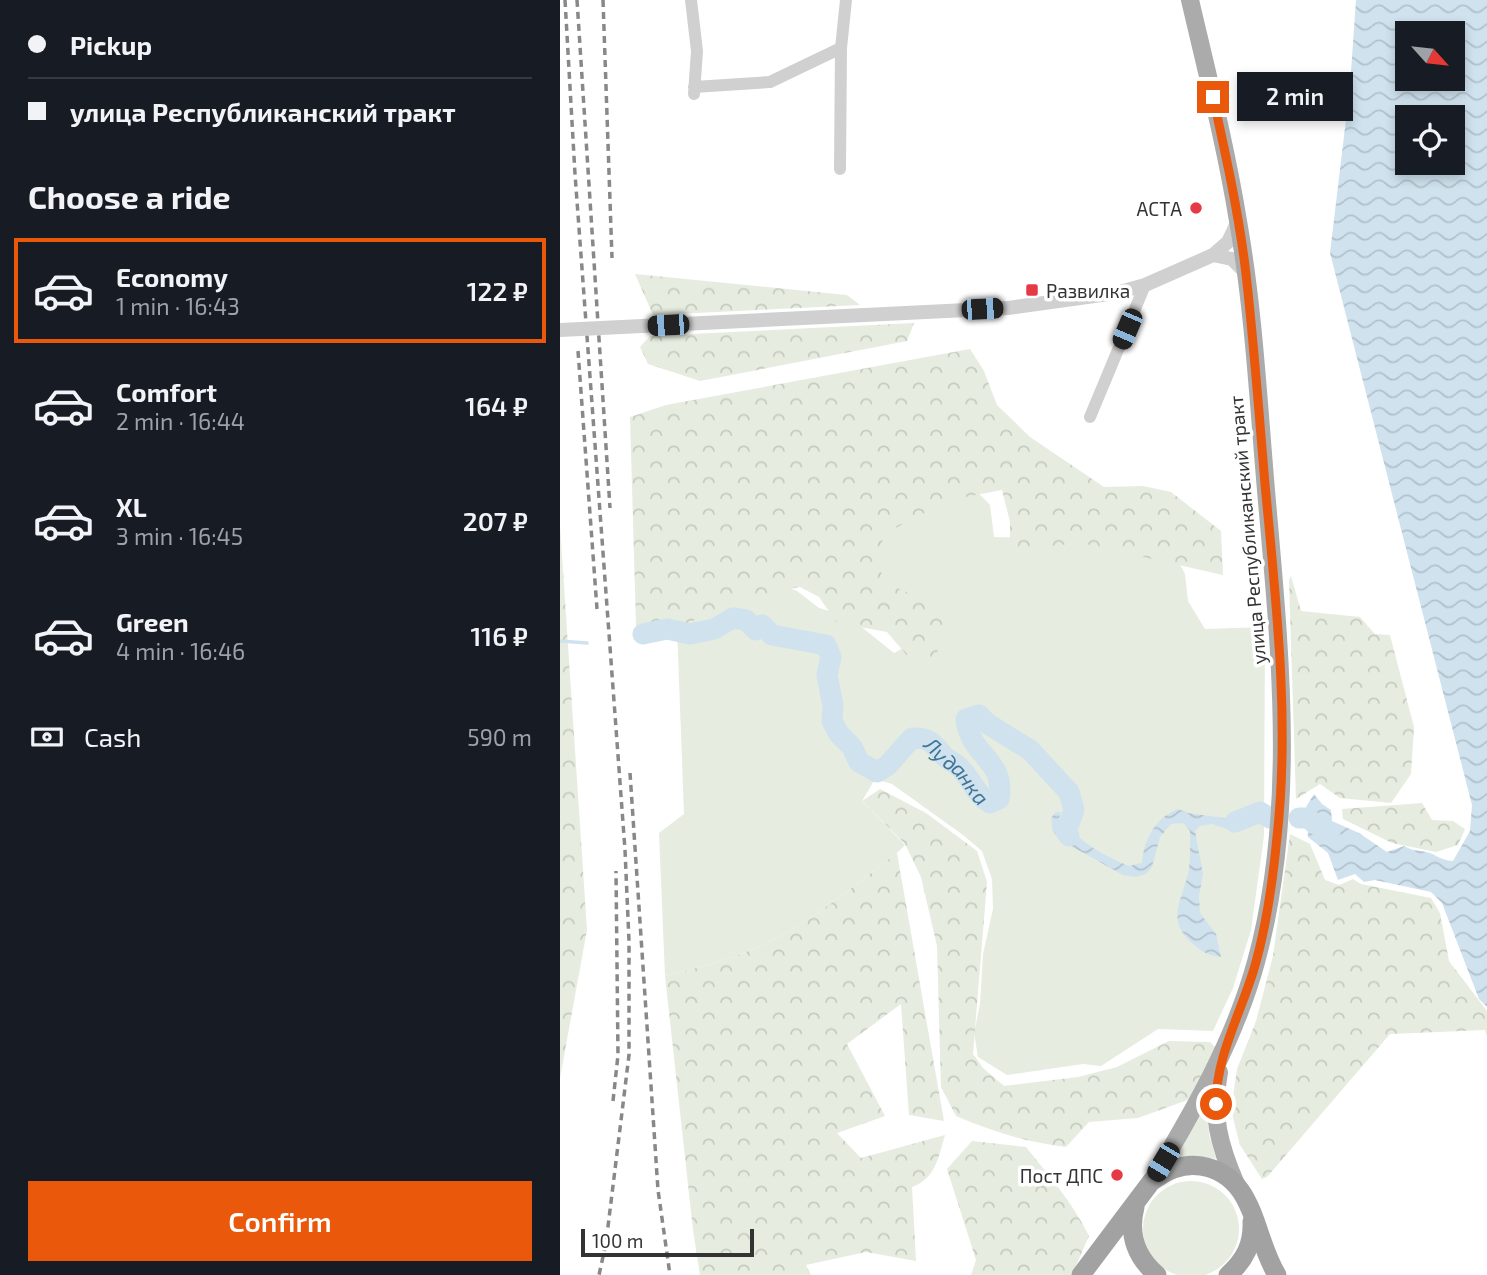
<!DOCTYPE html>
<html lang="en">
<head>
<meta charset="utf-8">
<style>
	:root { --surface:#171b24; --page:#20242c; --text:#f1f3f6; --muted:#9ea1a6; --line:#363941; --accent:#ea580c }
	body { margin:0; font-family:"Exo 2",sans-serif; background:var(--page); color:var(--text); height:100vh; display:flex; flex-direction:column; font-size:26px; white-space:nowrap }
	* { box-sizing:border-box; margin:0 }
	p { font-size:23px; color:var(--muted) }
	.icon { flex:none; width:38px; height:38px; fill:none; stroke:currentColor; stroke-width:2; stroke-linecap:round; stroke-linejoin:round }
	.map { position:relative; flex:1; overflow:hidden }
	.side { display:flex; flex-direction:column; background:var(--surface); width:560px }
	.side>* { flex:none }
	.hud { display:grid; align-content:center; height:154px; padding:0 28px; background:var(--surface) }
	.needle { width:46px; rotate:117deg }
	.fabs { position:absolute; left:835px; top:21px; display:grid; gap:14px }
	.fabs a { display:grid; place-items:center; width:70px; height:70px; border-radius:0px; background:var(--surface); box-shadow:0 4px 10px #0003; font-size:35px }
	.scale { position:absolute; left:21px; bottom:18px; width:173px; box-sizing:border-box; padding-left:7px; border:4px solid #333; border-top:0; font-size:19px; line-height:24px; white-space:nowrap; color:#333; -webkit-text-stroke:5px #fff; paint-order:stroke }
	.end { position:absolute; width:32px; height:32px; margin:-16px; border:9px solid #ea580c; background:#fff; box-shadow:0 0 0 4px #fff }
	.from { border-radius:50% }
	.bubble { position:absolute; height:49px; border-radius:0px; background:var(--surface); box-shadow:0 4px 10px #0003; font-size:23px; font-weight:600; line-height:49px; text-align:center }
	.car { position:absolute; width:21px; height:42px; margin:-21px -10px; border-radius:9px; box-shadow:0 0 5px 2px #0007; background:linear-gradient(#222 24%,#8ab4d8 0 40%,#222 0 76%,#8ab4d8 0 86%,#222 0) }
	.hud b { display:flex; align-items:center; gap:24px; height:66px; font-size:26px }
	.hud b+b { border-top:2px solid var(--line) }
	.hud i { width:18px; height:18px; background:var(--text) }
	ul { padding:0; list-style:none }
	li { display:flex; align-items:center; gap:21px; height:105px; margin:0 14px 10px; padding:0 14px; border:4px solid transparent; border-radius:0px }
	li div { flex:1 }
	li b { display:block; font-size:26px }
	li em { font-style:normal; font-weight:600 }
	li.current { border-color:var(--accent) }
	li>.icon { width:63px; height:63px; stroke-width:1.5 }
	h2 { padding:0 28px; font-size:32px; line-height:84px }
	.pay { display:flex; align-items:center; gap:18px; height:77px; padding:0 28px; font-size:26px }
	.pay p { margin-inline-start:auto }
	.primary-button { display:flex; gap:14px; margin-top:auto; padding:14px 28px }
	.primary-button a { flex:1; height:80px; border-radius:0px; background:var(--accent); color:#fff; font-size:28px; font-weight:600; line-height:80px; text-align:center }
	main { display:flex; flex:1; min-height:0 }
	.map>svg:first-child { display:block }
</style>
</head>
<body>
<main>
<section class="side">
<div class="hud">
<b><i class="from"></i>Pickup</b>
<b><i></i>улица Республиканский тракт</b>
</div>
<h2>Choose a ride</h2>
<ul>
<li class="current"><svg class="icon" aria-label="car" viewBox="0 0 24 24"><path d="M5 17H2v-5l4-1 3-4h7l3 4 3 1v5h-3M9 17h6M6 11h13"/><circle cx="7" cy="17" r="2"/><circle cx="17" cy="17" r="2"/></svg><div><b>Economy</b><p>1 min · 16:43</p></div><em>122 ₽</em></li>
<li><svg class="icon" aria-label="car" viewBox="0 0 24 24"><path d="M5 17H2v-5l4-1 3-4h7l3 4 3 1v5h-3M9 17h6M6 11h13"/><circle cx="7" cy="17" r="2"/><circle cx="17" cy="17" r="2"/></svg><div><b>Comfort</b><p>2 min · 16:44</p></div><em>164 ₽</em></li>
<li><svg class="icon" aria-label="car" viewBox="0 0 24 24"><path d="M5 17H2v-5l4-1 3-4h7l3 4 3 1v5h-3M9 17h6M6 11h13"/><circle cx="7" cy="17" r="2"/><circle cx="17" cy="17" r="2"/></svg><div><b>XL</b><p>3 min · 16:45</p></div><em>207 ₽</em></li>
<li><svg class="icon" aria-label="car" viewBox="0 0 24 24"><path d="M5 17H2v-5l4-1 3-4h7l3 4 3 1v5h-3M9 17h6M6 11h13"/><circle cx="7" cy="17" r="2"/><circle cx="17" cy="17" r="2"/></svg><div><b>Green</b><p>4 min · 16:46</p></div><em>116 ₽</em></li>
</ul>
<div class="pay"><svg class="icon" aria-label="cash" viewBox="0 0 24 24"><path d="M3 7h18v10H3z"/><circle cx="12" cy="12" r="2"/></svg>Cash<p>590 m</p></div>
<div class="primary-button"><a>Confirm</a></div>
</section>
<div class="map">
<svg width="927" height="1275" viewBox="0 0 927 1275">
	<defs>
		<pattern id="forest-crowns" width="20" height="18" patternUnits="userSpaceOnUse" patternTransform="scale(1.75)"><rect width="20" height="18" fill="#e6ecdf"/><path d="M2 6a3 3 0 1 1 6 0M12 15a3 3 0 1 1 6 0" fill="none" stroke="#c6cbc0"/></pattern>
		<pattern id="water-waves" width="16" height="10" patternUnits="userSpaceOnUse" patternTransform="scale(1.75)"><rect width="16" height="10" fill="#cfe2ee"/><path d="M0 5q4-4 8 0t8 0" fill="none" stroke="#b2c2cd"/></pattern>
	</defs>
	<rect width="100%" height="100%" fill="#fff"/>
	<path fill="#e6ecdf" d="M 408,482 L 430,505 L 434,537 L 486,538 L 612,549 L 625,574 L 628,601 L 645,629 L 705,627 L 704,836 L 691,930 L 673,988 L 653,1031 L 598,1029 L 541,1066 L 523,1064 L 447,1075 L 418,1057 L 414,1033 L 420,1004 L 423,954 L 433,909 L 432,879 L 422,851 L 403,835 L 332,784 L 315,779 L 302,801 L 345,845 L 337,853 C 293,886 249,925 198,947 C 168,960 137,968 105,976 L 99,833 L 124,814 L 116,599 L 208,580 L 237,591 L 259,608 L 289,617 L 334,653 L 363,637 L 304,579 L 288,549 Z
		M 647,1105 L 649,1134 L 656,1159 L 635,1156 L 615,1157 Z
		M583 1229a48 48 0 1 1 96 0a48 48 0 1 1-96 0Z"/>
	<path fill="url(#forest-crowns)" d="M 75,274 L 287,295 L 300,305 L 93,315 Z
		M 354,323 L 347,341 L 140,381 L 88,364 L 80,347 L 90,336 Z
		M 410,349 L 424,371 L 437,405 L 470,437 L 544,487 L 583,486 L 611,492 L 661,531 L 663,575 L 521,543 L 450,550 L 450,522 L 442,490 L 389,500 L 326,533 L 320,546 L 322,581 L 377,606 L 394,620 L 374,658 L 355,665 L 327,632 L 277,623 L 259,597 L 240,587 L 183,598 L 126,624 L 76,626 L 70,417 L 106,405 Z
		M 0,525 L 27,930 L 0,1078 Z
		M 731,576 L 741,611 L 800,617 L 815,634 L 830,635 L 854,727 L 851,774 L 831,803 L 780,798 L 760,784 L 736,799 L 729,580 Z
		M 320,789 L 366,813 L 417,851 L 427,882 L 413,1054 L 423,1068 L 444,1086 L 518,1077 L 557,1067 L 609,1041 L 650,1042 L 657,1049 L 633,1098 L 578,1118 L 529,1122 L 506,1147 C 468,1143 431,1131 396,1116 L 381,1087 L 377,946 L 361,877 L 345,844 L 302,801 Z
		M 862,803 L 872,820 L 893,821 L 905,829 L 898,845 L 876,852 L 832,843 L 783,819 L 782,809 Z
		M 730,834 L 750,844 L 765,880 L 779,885 L 793,879 L 801,884 L 871,898 L 880,913 L 889,961 L 927,1011 L 927,1037 L 925,1030 L 830,1034 L 707,1177 L 702,1179 L 680,1145 L 671,1110 L 677,1069 L 696,1021 L 713,956 Z
		M 337,853 L 384,1121 L 349,1115 L 341,1004 L 287,1044 L 325,1116 L 277,1133 L 301,1158 L 385,1135 C 378,1158 376,1178 352,1187 L 356,1261 L 306,1252 L 246,1265 L 251,1275 L 140,1275 L 133,1230 L 105,976 C 137,968 168,960 198,947 C 249,925 293,886 337,853 Z
		M 412,1141 L 466,1147 C 489,1176 513,1203 529,1236 L 512,1275 L 411,1275 L 416,1260 L 387,1169 Z"/>
	<path fill="url(#water-waves)" fill-rule="evenodd" d="M 796,0 L 927,0 L 927,1007 L 919,999 L 882,903 L 871,892 L 815,880 L 804,882 L 795,874 L 778,880 L 768,853 L 748,837 L 746,807 L 754,794 L 762,804 L 771,810 L 772,821 L 799,833 L 827,852 L 844,846 C 853,851 856,850 866,852 C 876,854 879,860 893,861 L 910,831 L 912,805 L 770,253 L 790,86 ZM 847,33 L 892,33 L 892,79 L 847,79 ZM 847,117 L 892,117 L 892,163 L 847,163 Z
		M 695,808 L 700,812 L 696,819 L 673,831 L 652,824 L 640,826 L 635,831 L 643,874 L 639,896 L 640,913 L 656,934 L 661,957 C 649,956 641,951 632,943 C 606,920 621,903 628,874 C 631,860 630,845 630,831 L 623,823 L 611,824 L 600,837 L 592,867 L 586,874 L 575,877 L 563,875 L 504,842 L 493,832 L 491,818 L 496,812 L 501,812 L 499,819 L 505,823 L 514,810 C 517,818 513,824 516,832 C 521,844 556,861 569,866 L 582,863 C 584,839 595,818 618,809 L 628,813 L 671,819 Z"/>
	<g fill="none" stroke-linecap="round" stroke-linejoin="round">
		<path stroke="#cfe2ee" stroke-width="3.5" d="M 0,641 L 27,643"/>
		<g stroke="#cfe2ee" stroke-width="21">
			<path id="s1" d="M 83,634 L 107,629 L 130,634 L 154,629 L 173,618 L 186,620 L 196,630 L 202,625 L 212,635 L 266,645 L 271,657 L 267,675 L 273,706 L 272,721 L 279,734 L 292,747 L 299,762 L 317,772 L 327,766 L 352,738 C 369,737 373,743 384,756 C 388,760 393,762 397,765 C 411,776 414,794 430,803 L 439,799 C 446,759 410,757 406,719 L 419,715 L 428,724 L 470,750 L 509,792 L 514,810 L 506,832 L 509,836"/>
			<path d="M 739,818 L 747,818 L 770,834"/>
			<path d="M 675,822 L 700,812 L 710,818"/>
		</g>
		<path stroke="#d0d0d0" stroke-width="12" d="M 131,0 L 137,51 L 134,94
			M 134,87 L 210,82 L 281,48
			M 280,169 L 281,48 L 286,0
			M 530,417 L 585,285"/>
		<path stroke="#d0d0d0" stroke-width="14" d="M 653,255 L 672,259 L 686,273
			M 82,326 L 448,308 L 556,293 L 585,285 L 653,255 L 668,242 L 678,221"/>
		<path stroke="#ababab" stroke-width="18" d="M 659,1072 C 651,1115 659,1145 676,1184
			M 591,1182 C 633,1112 674,1042 696,962 C 736,816 721,661 708,513 C 699,416 695,317 678,221 C 666,147 647,73 630,0"/>
		<path stroke="#a2a2a2" stroke-width="19" d="M 575,1207 C 568,1234 576,1257 597,1275
			M 521,1275 L 591,1182 C 606,1171 621,1163 641,1166 C 696,1175 693,1236 717,1275
			M 668,1275 C 685,1260 693,1244 692,1221"/>
		<path stroke="#888" stroke-width="3.5" stroke-dasharray="7 5" stroke-linecap="butt" d="M 5,0 L 15,174 L 65,850 L 69,941 L 69,1055 L 46,1243 L 39,1275
			M 17,0 L 50,508
			M 43,0 L 52,258
			M 18,351 L 37,609
			M 70,773 L 98,1190 L 110,1275
			M 53,1101 L 58,1055 L 56,871"/>
		<path stroke="#d0d0d0" stroke-width="14" d="M 0,330 L 82,326"/>
	</g>
	<g fill="none" stroke-linecap="round" stroke-linejoin="round">
		<path stroke="#ea580c" stroke-width="9" d="M 653,97 C 666,156 679,214 686,274 C 694,344 699,414 705,484 C 716,601 730,721 717,837 C 713,879 707,922 696,962 C 683,1010 656,1054 656,1104"/>
	</g>
	<g fill="#e63946" stroke="#fff" stroke-width="2.5">
		<circle cx="636" cy="208" r="7"/>
		<rect x="465" y="283" width="14" height="14" rx="3.5"/>
		<circle cx="557" cy="1175" r="7"/>
	</g>
	<g text-anchor="middle" dominant-baseline="central" stroke-width="7" stroke-linejoin="round" paint-order="stroke">
		<g font-size="19" fill="#333" stroke="#fff" text-anchor="end">
			<text x="622" y="208">АСТА</text>
			<text x="486" y="290" text-anchor="start">Развилка</text>
			<text x="543" y="1175">Пост ДПС</text>
		</g>
		<g font-size="19" fill="#333" stroke="#fff">
			<text transform="translate(687 530) rotate(-95)">улица Республиканский тракт</text>
		</g>
		<g font-size="21" font-style="italic" fill="#3f7597" stroke="#fff">
			<text stroke="none"><textPath href="#s1" startOffset="455">Луданка</textPath></text>
		</g>
	</g>
</svg>
<div class="fabs">
<a><svg class="needle" viewBox="-14 -14 28 28"><path d="M0-13l5 13h-10z" fill="#e53935"/><path d="M0 13l5-13h-10z" fill="#9ea1a6"/></svg></a>
<a><svg class="icon" aria-label="locate" viewBox="0 0 24 24"><circle cx="12" cy="12" r="6"/><path d="M12 2v4M12 18v4M2 12h4M18 12h4"/></svg></a>
</div>
<div class="scale">100 m</div>
<i class="end from" style="left:656px;top:1104px"></i>
<i class="end" style="left:653px;top:97px"></i>
<div class="bubble" style="left:677px;top:72px;width:116px">2 min</div>
<i class="car" style="left:422px;top:309px;rotate:87deg"></i>
<i class="car" style="left:108px;top:325px;rotate:267deg"></i>
<i class="car" style="left:567px;top:329px;rotate:203deg"></i>
<i class="car" style="left:603px;top:1162px;rotate:211deg"></i>
</div>
</main>
</body>
</html>
